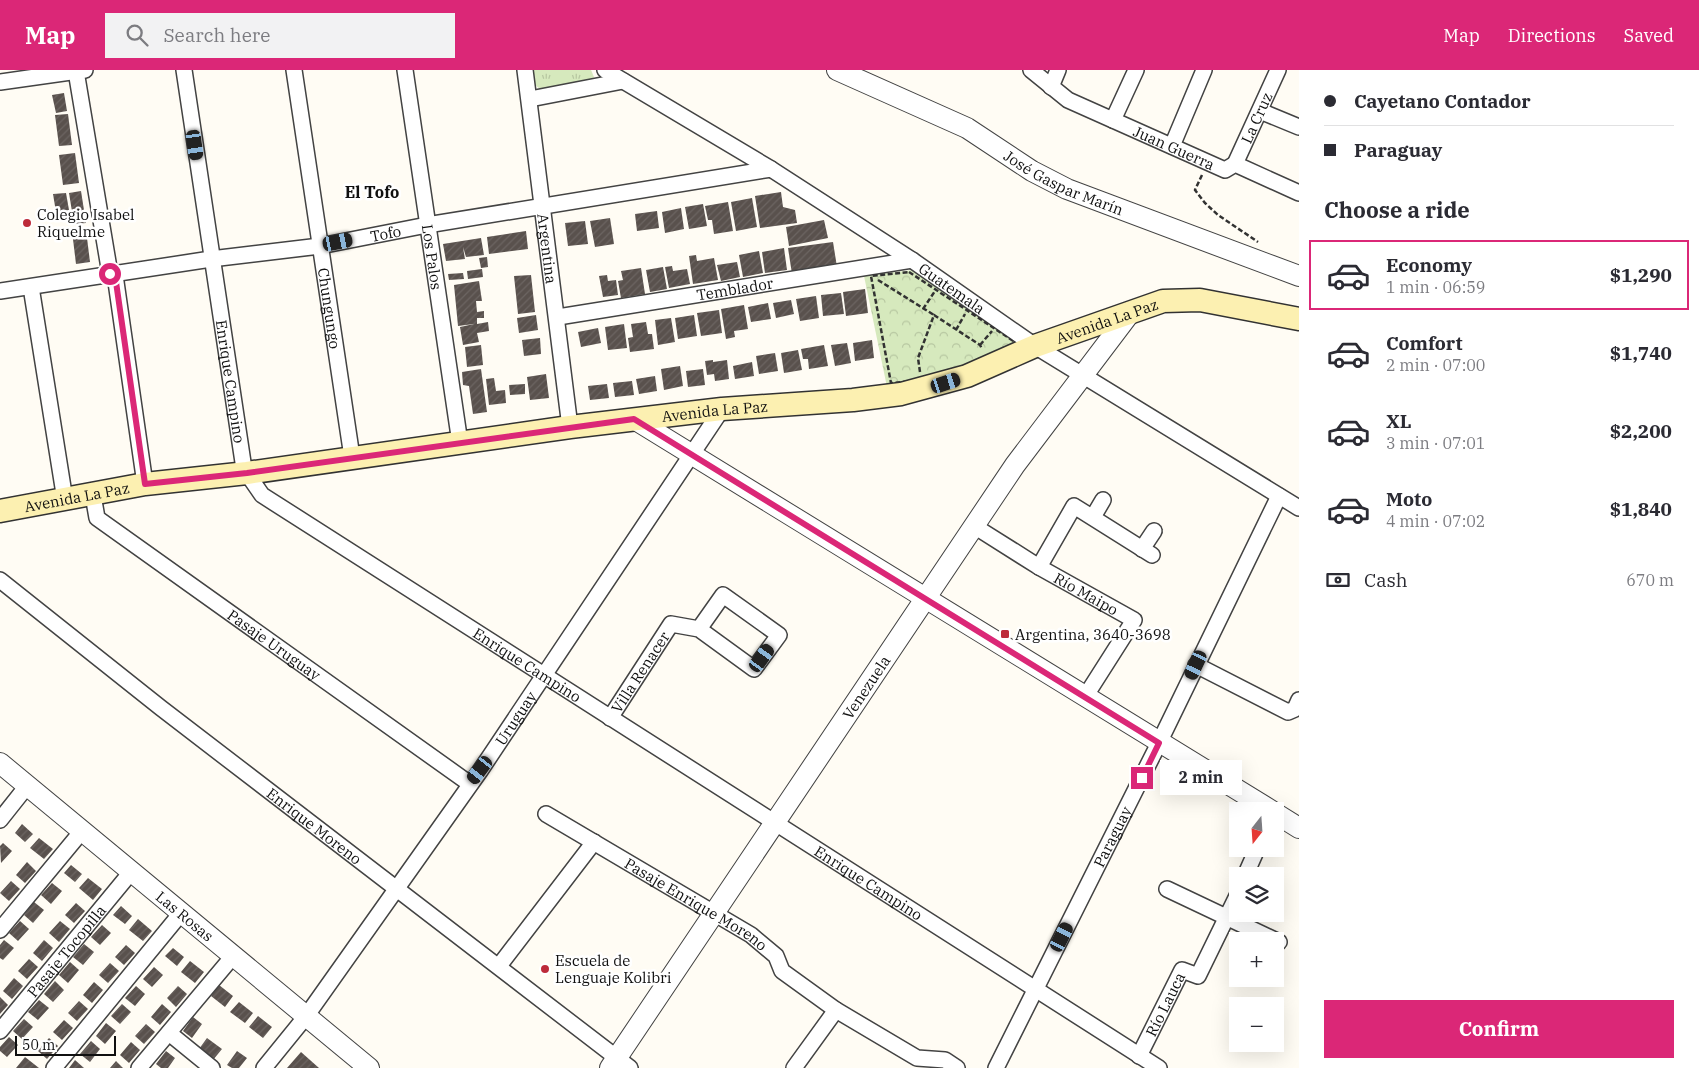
<!DOCTYPE html>
<html lang="en">
<head>
<meta charset="utf-8">
<style>
	:root { --surface:#fff; --page:#f2f2f3; --text:#2b2b33; --muted:#7c7c81; --line:#e1e1e2; --accent:#db2777 }
	body { margin:0; font-family:"IBM Plex Serif",serif; background:var(--page); color:var(--text); height:100vh; display:flex; flex-direction:column; font-size:19px; white-space:nowrap }
	* { box-sizing:border-box; margin:0 }
	p { font-size:16px; color:var(--muted) }
	.icon { flex:none; width:28px; height:28px; fill:none; stroke:currentColor; stroke-width:2; stroke-linecap:round; stroke-linejoin:round }
	.map { position:relative; flex:1; overflow:hidden }
	.drawer { display:flex; flex-direction:column; background:var(--surface); width:400px }
	.drawer>* { flex:none }
	.guide { display:grid; align-content:center; height:110px; padding:0 25px; background:var(--surface) }
	.needle { width:32px; rotate:197deg }
	.tools { position:absolute; left:1229px; top:732px; display:grid; gap:10px }
	.tools a { display:grid; place-items:center; width:55px; height:55px; border-radius:0px; background:var(--surface); box-shadow:0 5px 20px #0002; font-size:25px }
	.scale { position:absolute; left:15px; bottom:12px; width:101px; box-sizing:border-box; padding-left:5px; border:2px solid #101010; border-top:0; font-size:14px; line-height:18px; white-space:nowrap; color:#101010; -webkit-text-stroke:4px #fff; paint-order:stroke }
	.end { position:absolute; width:22px; height:22px; margin:-11px; border:6px solid #db2777; background:#fff; box-shadow:0 0 0 2px #fff }
	.from { border-radius:50% }
	.bubble { position:absolute; height:35px; border-radius:0px; background:var(--surface); box-shadow:0 5px 20px #0002; font-size:16px; font-weight:800; line-height:35px; text-align:center }
	.car { position:absolute; width:15px; height:30px; margin:-15px -8px; border-radius:6px; box-shadow:0 0 4px 1px #0007; background:linear-gradient(#222 24%,#8ab4d8 0 40%,#222 0 76%,#8ab4d8 0 86%,#222 0) }
	.guide b { display:flex; align-items:center; gap:18px; height:48px; font-size:19px }
	.guide b+b { border-top:1px solid var(--line) }
	.guide i { width:12px; height:12px; background:var(--text) }
	ul { padding:0; list-style:none }
	li { display:flex; align-items:center; gap:15px; height:70px; margin:0 10px 8px; padding:0 15px; border:2px solid transparent; border-radius:0px }
	li div { flex:1 }
	li b { display:block; font-size:19px }
	li em { font-style:normal; font-weight:800 }
	li.current { border-color:var(--accent) }
	li>.icon { width:45px; height:45px; stroke-width:1.5 }
	h2 { padding:0 25px; font-size:22px; line-height:60px }
	.pay { display:flex; align-items:center; gap:12px; height:55px; padding:0 25px; font-size:19px }
	.pay p { margin-inline-start:auto }
	.button { display:flex; gap:10px; margin-top:auto; padding:10px 25px }
	.button a { flex:1; height:58px; border-radius:0px; background:var(--accent); color:#fff; font-size:20px; font-weight:800; line-height:58px; text-align:center }
	header { display:flex; align-items:center; gap:30px; box-sizing:border-box; height:70px; padding:0 25px; background:var(--accent); color:#fff }
	header strong { font-size:24px }
	nav { display:flex; gap:28px; margin-inline-start:auto; font-size:18px }
	.search { width:350px; height:45px; background:var(--page); display:flex; align-items:center; gap:12px; box-sizing:border-box; padding:0 18px; border-radius:0px; color:var(--muted); font-size:19px }
	main { display:flex; flex:1; min-height:0 }
	.map>svg:first-child { display:block }
</style>
</head>
<body>
<header>
<strong>Map</strong>
<div class="search"><svg class="icon" aria-label="search" viewBox="0 0 24 24"><circle cx="10" cy="10" r="6"/><path d="M15 15l6 6"/></svg>Search here</div>
<nav><a>Map</a><a>Directions</a><a>Saved</a></nav>
</header>
<main>
<div class="map">
<svg width="1299" height="998" viewBox="0 0 1299 998">
	<defs>
		<pattern id="grass-tufts" width="24" height="20" patternUnits="userSpaceOnUse" patternTransform="scale(1.25)"><rect width="24" height="20" fill="#d6e9bd"/><path d="M3 7l-1-3M5 7V3M7 7l1-3M15 17l-1-3M17 17v-4M19 17l1-3" fill="none" stroke="#b7c7a1"/></pattern>
		<pattern id="park-crowns" width="20" height="18" patternUnits="userSpaceOnUse" patternTransform="scale(1.25)"><rect width="20" height="18" fill="#d6e9bd"/><path d="M2 6a3 3 0 1 1 6 0M12 15a3 3 0 1 1 6 0" fill="none" stroke="#b7c7a1"/></pattern>
		<pattern id="building-hatch" width="6" height="6" patternUnits="userSpaceOnUse" patternTransform="scale(1.25)"><rect width="6" height="6" fill="#59514d"/><path d="M-1 1l2-2M0 6l6-6M5 7l2-2" fill="none" stroke="#6c6562"/></pattern>
	</defs>
	<rect width="100%" height="100%" fill="#fffcf4"/>
	<path fill="url(#grass-tufts)" d="M 533,0 L 591,0 L 594,7 L 592,10 L 540,19 L 535,15 Z"/>
	<path fill="url(#park-crowns)" d="M 913,200 L 1025,274 L 940,309 L 887,317 L 864,206 Z"/>
	<path fill="url(#building-hatch)" d="M 64,23 L 67,41 L 56,43 L 52,25 Z
		M 68,44 L 72,75 L 59,76 L 55,45 Z
		M 75,83 L 79,113 L 63,115 L 59,85 Z
		M 81,121 L 86,153 L 74,154 L 69,123 Z
		M 781,122 L 783,137 L 795,140 L 797,153 L 760,158 L 755,126 Z
		M 66,123 L 69,140 L 56,142 L 53,124 Z
		M 752,128 L 757,157 L 736,161 L 731,132 Z
		M 728,132 L 733,161 L 714,164 L 712,150 L 708,150 L 705,136 Z
		M 703,134 L 707,156 L 689,159 L 685,137 Z
		M 681,138 L 684,159 L 665,163 L 662,142 Z
		M 657,141 L 659,158 L 637,161 L 635,144 Z
		M 610,148 L 614,174 L 595,177 L 590,151 Z
		M 824,150 L 828,168 L 789,176 L 786,157 Z
		M 585,151 L 588,174 L 568,176 L 565,153 Z
		M 86,160 L 90,192 L 76,194 L 72,161 Z
		M 526,161 L 528,179 L 489,184 L 487,167 Z
		M 481,168 L 484,185 L 466,187 L 463,177 L 465,189 L 446,191 L 443,174 Z
		M 833,172 L 837,197 L 792,204 L 788,178 Z
		M 784,178 L 787,200 L 765,203 L 762,182 Z
		M 759,181 L 763,203 L 743,207 L 739,185 Z
		M 696,185 L 697,191 L 714,188 L 718,210 L 693,214 L 689,186 Z
		M 487,187 L 488,197 L 481,198 L 479,188 Z
		M 737,192 L 740,207 L 721,211 L 717,195 Z
		M 672,196 L 673,201 L 687,199 L 690,214 L 669,218 L 665,197 Z
		M 663,197 L 667,219 L 650,222 L 646,200 Z
		M 641,198 L 645,224 L 621,228 L 618,211 L 623,210 L 621,201 Z
		M 482,199 L 483,207 L 468,209 L 467,201 Z
		M 463,203 L 464,209 L 449,210 L 448,204 Z
		M 531,205 L 535,242 L 518,244 L 514,206 Z
		M 607,205 L 608,211 L 616,210 L 618,225 L 603,227 L 599,206 Z
		M 479,211 L 482,231 L 476,231 L 477,242 L 484,241 L 484,248 L 477,248 L 477,254 L 488,252 L 489,261 L 477,263 L 479,272 L 463,275 L 460,257 L 474,254 L 458,256 L 454,215 Z
		M 865,219 L 868,243 L 846,246 L 843,222 Z
		M 841,223 L 844,244 L 823,246 L 821,225 Z
		M 816,226 L 819,248 L 800,251 L 796,229 Z
		M 791,230 L 794,244 L 776,248 L 773,233 Z
		M 768,233 L 771,249 L 751,252 L 748,237 Z
		M 744,235 L 748,259 L 734,261 L 735,267 L 726,269 L 721,239 Z
		M 719,240 L 722,263 L 701,266 L 697,243 Z
		M 536,245 L 538,260 L 519,263 L 517,248 Z
		M 694,245 L 697,266 L 678,269 L 675,248 Z
		M 671,248 L 675,272 L 658,275 L 655,250 Z
		M 646,252 L 648,264 L 652,264 L 654,279 L 630,282 L 628,268 L 633,267 L 631,254 Z
		M 624,254 L 627,278 L 608,280 L 605,257 Z
		M 598,258 L 601,273 L 581,277 L 578,262 Z
		M 540,268 L 541,284 L 524,286 L 522,270 Z
		M 872,270 L 874,288 L 855,291 L 853,273 Z
		M 847,273 L 851,293 L 835,296 L 831,275 Z
		M 481,275 L 483,295 L 467,297 L 465,277 Z
		M 824,275 L 828,296 L 809,299 L 808,289 L 803,289 L 801,279 Z
		M 798,280 L 802,300 L 784,303 L 781,283 Z
		M 775,283 L 778,301 L 759,304 L 756,286 Z
		M 713,290 L 713,292 L 727,290 L 729,309 L 715,311 L 714,304 L 707,305 L 705,291 Z
		M 752,292 L 754,306 L 735,309 L 733,296 Z
		M 680,296 L 683,316 L 664,320 L 661,299 Z
		M 481,299 L 487,342 L 473,344 L 469,316 L 463,315 L 462,302 Z
		M 703,299 L 705,315 L 688,317 L 686,301 Z
		M 546,304 L 549,328 L 530,330 L 527,307 Z
		M 655,306 L 657,321 L 639,324 L 636,309 Z
		M 494,308 L 496,321 L 505,320 L 506,333 L 489,335 L 486,309 Z
		M 632,311 L 634,325 L 615,327 L 613,313 Z
		M 525,314 L 525,324 L 510,325 L 509,315 Z
		M 607,314 L 609,328 L 590,330 L 588,316 Z
		M 22,754 L 33,764 L 25,772 L 15,763 Z
		M 39,768 L 53,779 L 44,789 L 30,778 Z
		M 3,773 L 12,781 L 1,793 L 0,776 Z
		M 27,792 L 36,801 L 25,813 L 16,805 Z
		M 71,795 L 82,804 L 75,812 L 64,803 Z
		M 88,808 L 102,819 L 93,830 L 79,818 Z
		M 11,811 L 20,819 L 9,831 L 0,823 Z
		M 52,813 L 62,821 L 51,834 L 41,825 Z
		M 34,832 L 44,840 L 33,853 L 24,845 Z
		M 76,833 L 85,841 L 74,853 L 65,845 Z
		M 121,836 L 132,846 L 125,854 L 113,845 Z
		M 138,849 L 152,861 L 143,871 L 129,860 Z
		M 20,851 L 29,859 L 18,871 L 9,863 Z
		M 60,851 L 70,859 L 59,872 L 49,863 Z
		M 102,855 L 111,863 L 100,875 L 91,867 Z
		M 4,870 L 14,878 L 3,890 L 0,888 L 0,875 Z
		M 44,870 L 53,878 L 42,891 L 33,883 Z
		M 84,874 L 94,882 L 83,895 L 73,887 Z
		M 126,875 L 135,883 L 124,895 L 115,887 Z
		M 173,878 L 184,887 L 177,896 L 165,886 Z
		M 29,889 L 38,897 L 27,909 L 18,901 Z
		M 190,891 L 204,902 L 195,913 L 181,902 Z
		M 70,892 L 79,900 L 68,913 L 59,905 Z
		M 110,893 L 119,901 L 108,913 L 99,905 Z
		M 154,897 L 163,905 L 152,917 L 143,909 Z
		M 14,908 L 23,916 L 12,929 L 3,921 Z
		M 55,911 L 64,920 L 53,932 L 44,924 Z
		M 94,912 L 103,920 L 92,933 L 83,925 Z
		M 219,915 L 233,926 L 225,937 L 211,926 Z
		M 136,916 L 145,924 L 135,936 L 125,928 Z
		M 178,916 L 187,924 L 176,937 L 167,928 Z
		M 0,927 L 8,935 L 0,944 Z
		M 39,930 L 49,938 L 38,950 L 28,942 Z
		M 79,931 L 88,939 L 77,951 L 68,943 Z
		M 239,932 L 253,943 L 245,953 L 230,942 Z
		M 122,934 L 131,942 L 120,954 L 111,946 Z
		M 162,934 L 171,942 L 160,955 L 151,947 Z
		M 258,946 L 272,957 L 263,968 L 249,957 Z
		M 193,947 L 202,954 L 192,968 L 183,961 Z
		M 24,949 L 33,957 L 22,969 L 13,961 Z
		M 64,950 L 73,958 L 62,970 L 53,962 Z
		M 106,953 L 116,961 L 105,974 L 96,966 Z
		M 146,954 L 155,962 L 144,974 L 135,966 Z
		M 9,967 L 18,975 L 7,987 L 0,981 L 0,977 Z
		M 49,968 L 58,976 L 47,989 L 38,981 Z
		M 207,968 L 222,979 L 213,990 L 199,979 Z
		M 91,971 L 100,979 L 90,992 L 80,984 Z
		M 131,972 L 140,980 L 129,993 L 120,985 Z
		M 166,981 L 175,988 L 168,998 L 161,998 L 156,994 Z
		M 237,981 L 247,988 L 239,998 L 232,998 L 227,995 Z
		M 301,982 L 319,998 L 287,998 Z
		M 25,987 L 39,998 L 16,998 Z
		M 75,990 L 84,998 L 69,998 Z
		M 116,991 L 123,998 L 110,998 Z"/>
	<g fill="none" stroke-linecap="round" stroke-linejoin="round">
		<defs>
			<g id="minor">
				<path id="s1" d="M 184,0 L 244,399 L 262,425 L 1159,998"/>
				<path id="s2" d="M 294,0 L 352,387"/>
				<path id="s3" d="M 405,0 L 460,373"/>
				<path id="s4" d="M 525,0 L 570,357"/>
				<path id="s5" d="M 605,0 L 771,99 L 912,190 L 1035,276 L 1299,438"/>
				<path id="s6" d="M 1031,0 L 1068,30 L 1225,100 L 1235,94 L 1299,123"/>
				<path d="M 76,1 L 110,204"/>
				<path d="M 0,12 L 85,0"/>
				<path d="M 1051,17 L 1058,0"/>
				<path d="M 530,29 L 623,11"/>
				<path d="M 1260,41 L 1299,57"/>
				<path d="M 1113,50 L 1136,0"/>
				<path d="M 1172,76 L 1204,0"/>
				<path id="s7" d="M 1235,94 L 1278,0"/>
				<path d="M 115,205 L 145,414"/>
				<path d="M 31,217 L 65,430"/>
				<path id="s8" d="M 0,221 L 211,189 L 320,176 L 427,155 L 771,99"/>
				<path id="s9" d="M 558,247 L 912,190"/>
				<path id="s10" d="M 93,425 L 97,448 L 470,714"/>
				<path d="M 1093,447 L 1103,430"/>
				<path id="s11" d="M 974,456 L 1039,497 L 1134,550 L 1085,627"/>
				<path d="M 1142,479 L 1154,461"/>
				<path d="M 1039,497 L 1074,436 L 1152,485"/>
				<path id="s12" d="M 0,510 L 161,638 L 630,998"/>
				<path d="M 1196,595 L 1288,642 L 1295,639 L 1299,630"/>
				<path id="s13" d="M 610,648 L 671,554 L 699,559 L 754,599 L 779,565 L 723,525 L 699,559"/>
				<path id="s14" d="M 546,744 L 751,865 L 776,886 L 782,901 L 836,940 L 917,988 L 945,990 L 957,998"/>
				<path d="M 0,750 L 27,716"/>
				<path d="M 1245,806 L 1257,779"/>
				<path d="M 1167,819 L 1279,872"/>
				<path d="M 0,860 L 82,761"/>
				<path d="M 499,896 L 594,772"/>
				<path id="s15" d="M 0,961 L 132,801"/>
				<path d="M 169,963 L 212,998"/>
				<path id="s16" d="M 1139,986 L 1182,900 L 1198,906 L 1238,824"/>
				<path d="M 54,998 L 182,842"/>
				<path d="M 139,998 L 234,885"/>
				<path id="s17" d="M 264,998 L 307,945 L 480,701 L 722,339"/>
				<path d="M 794,998 L 836,940"/>
				<path id="s18" d="M 996,998 L 1159,673 L 1279,426"/>
			</g>
			<g id="tertiary">
				<path id="s19" d="M 837,0 L 967,58 L 1032,101 L 1067,119 L 1299,206"/>
				<path d="M 634,349 L 1272,741"/>
				<path id="s20" d="M 0,693 L 369,998"/>
				<path d="M 1275,743 L 1299,758"/>
				<path id="s21" d="M 610,998 L 1015,395 L 1130,243"/>
			</g>
			<g id="secondary">
				<path id="s22" d="M 0,441 L 145,414 L 247,403 L 570,357 L 722,339 L 853,330 L 901,324 L 967,306 L 1035,276 L 1163,231 L 1200,230 L 1299,249"/>
			</g>
		</defs>
		<use href="#minor" stroke="#434343" stroke-width="18"/>
		<use href="#tertiary" stroke="#434343" stroke-width="22"/>
		<use href="#secondary" stroke="#323232" stroke-width="25"/>
		<path stroke="#323232" stroke-width="2.5" stroke-dasharray="5 2.5" stroke-linecap="butt" d="M 1202,105 L 1195,120 L 1205,133 L 1218,145 L 1258,172
			M 909,202 L 1018,274 C 974,294 941,310 891,313 L 871,206 Z
			M 878,210 L 934,245
			M 923,239 L 935,221
			M 956,260 L 965,244
			M 980,275 L 992,261
			M 920,302 L 918,288 L 934,245 L 980,275 L 982,279"/>
		<use href="#minor" stroke="#fff" stroke-width="15"/>
		<use href="#tertiary" stroke="#fff" stroke-width="20"/>
		<use href="#secondary" stroke="#fcf0b1" stroke-width="22"/>
	</g>
	<g fill="none" stroke-linecap="round" stroke-linejoin="round">
		<path stroke="#db2777" stroke-width="6" d="M 110,204 L 115,205 L 145,414 L 247,403 L 634,349 L 1159,673 L 1142,708"/>
	</g>
	<g fill="#bd2b3a" stroke="#fff" stroke-width="2">
		<circle cx="27" cy="153" r="5"/>
		<rect x="1000" y="559" width="10" height="10" rx="2.5"/>
		<circle cx="545" cy="899" r="5"/>
	</g>
	<g text-anchor="middle" dominant-baseline="central" stroke-width="5" stroke-linejoin="round" paint-order="stroke">
		<g font-size="15" fill="#101010" stroke="#fff">
			<text stroke="none"><textPath href="#s7" startOffset="51">La Cruz</textPath></text>
			<text stroke="none"><textPath href="#s6" startOffset="164">Juan Guerra</textPath></text>
			<text stroke="none"><textPath href="#s19" startOffset="254">José Gaspar Marín</textPath></text>
			<text stroke="none"><textPath href="#s8" startOffset="390">Tofo</textPath></text>
			<text stroke="none"><textPath href="#s4" startOffset="180">Argentina</textPath></text>
			<text stroke="none"><textPath href="#s3" startOffset="189">Los Palos</textPath></text>
			<text stroke="none"><textPath href="#s5" startOffset="410">Guatemala</textPath></text>
			<text stroke="none"><textPath href="#s9" startOffset="179">Temblador</textPath></text>
			<text stroke="none"><textPath href="#s2" startOffset="241">Chungungo</textPath></text>
			<text stroke="none"><textPath href="#s22" startOffset="1128">Avenida La Paz</textPath></text>
			<text stroke="none"><textPath href="#s1" startOffset="315">Enrique Campino</textPath></text>
			<text stroke="none"><textPath href="#s22" startOffset="722">Avenida La Paz</textPath></text>
			<text stroke="none"><textPath href="#s22" startOffset="78">Avenida La Paz</textPath></text>
			<text stroke="none"><textPath href="#s11" startOffset="131">Río Maipo</textPath></text>
			<text stroke="none"><textPath href="#s10" startOffset="241">Pasaje Uruguay</textPath></text>
			<text stroke="none"><textPath href="#s1" startOffset="750">Enrique Campino</textPath></text>
			<text stroke="none"><textPath href="#s13" startOffset="55">Villa Renacer</textPath></text>
			<text stroke="none"><textPath href="#s21" startOffset="459">Venezuela</textPath></text>
			<text stroke="none"><textPath href="#s17" startOffset="431">Uruguay</textPath></text>
			<text stroke="none"><textPath href="#s12" startOffset="399">Enrique Moreno</textPath></text>
			<text stroke="none"><textPath href="#s18" startOffset="259">Paraguay</textPath></text>
			<text stroke="none"><textPath href="#s1" startOffset="1155">Enrique Campino</textPath></text>
			<text stroke="none"><textPath href="#s14" startOffset="175">Pasaje Enrique Moreno</textPath></text>
			<text stroke="none"><textPath href="#s20" startOffset="240">Las Rosas</textPath></text>
			<text stroke="none"><textPath href="#s15" startOffset="104">Pasaje Tocopilla</textPath></text>
			<text stroke="none"><textPath href="#s16" startOffset="58">Río Lauca</textPath></text>
		</g>
		<g font-size="15" fill="#101010" stroke="#fff" text-anchor="start">
			<text x="37" y="144">Colegio Isabel<tspan x="37" dy="17">Riquelme</tspan></text>
			<text x="1015" y="564">Argentina, 3640-3698</text>
			<text x="555" y="890">Escuela de<tspan x="555" dy="17">Lenguaje Kolibri</tspan></text>
		</g>
		<g font-size="16" font-weight="bold" fill="#101010" stroke="#fff">
			<text x="372" y="122">El Tofo</text>
		</g>
	</g>
</svg>
<div class="tools">
<a><svg class="needle" viewBox="-14 -14 28 28"><path d="M0-13l5 13h-10z" fill="#e53935"/><path d="M0 13l5-13h-10z" fill="#7c7c81"/></svg></a>
<a><svg class="icon" aria-label="layers" viewBox="0 0 24 24"><path d="M12 4l9 5-9 5-9-5zM3 14l9 5 9-5"/></svg></a>
<a>+</a>
<a>−</a>
</div>
<div class="scale">50 m</div>
<i class="end from" style="left:110px;top:204px"></i>
<i class="end" style="left:1142px;top:708px"></i>
<div class="bubble" style="left:1160px;top:690px;width:82px">2 min</div>
<i class="car" style="left:195px;top:75px;rotate:172deg"></i>
<i class="car" style="left:338px;top:172px;rotate:79deg"></i>
<i class="car" style="left:946px;top:313px;rotate:72deg"></i>
<i class="car" style="left:762px;top:588px;rotate:36deg"></i>
<i class="car" style="left:1196px;top:595px;rotate:205deg"></i>
<i class="car" style="left:480px;top:700px;rotate:217deg"></i>
<i class="car" style="left:1062px;top:867px;rotate:27deg"></i>
</div>
<section class="drawer">
<div class="guide">
<b><i class="from"></i>Cayetano Contador</b>
<b><i></i>Paraguay</b>
</div>
<h2>Choose a ride</h2>
<ul>
<li class="current"><svg class="icon" aria-label="car" viewBox="0 0 24 24"><path d="M5 17H2v-5l4-1 3-4h7l3 4 3 1v5h-3M9 17h6M6 11h13"/><circle cx="7" cy="17" r="2"/><circle cx="17" cy="17" r="2"/></svg><div><b>Economy</b><p>1 min · 06:59</p></div><em>$1,290</em></li>
<li><svg class="icon" aria-label="car" viewBox="0 0 24 24"><path d="M5 17H2v-5l4-1 3-4h7l3 4 3 1v5h-3M9 17h6M6 11h13"/><circle cx="7" cy="17" r="2"/><circle cx="17" cy="17" r="2"/></svg><div><b>Comfort</b><p>2 min · 07:00</p></div><em>$1,740</em></li>
<li><svg class="icon" aria-label="car" viewBox="0 0 24 24"><path d="M5 17H2v-5l4-1 3-4h7l3 4 3 1v5h-3M9 17h6M6 11h13"/><circle cx="7" cy="17" r="2"/><circle cx="17" cy="17" r="2"/></svg><div><b>XL</b><p>3 min · 07:01</p></div><em>$2,200</em></li>
<li><svg class="icon" aria-label="car" viewBox="0 0 24 24"><path d="M5 17H2v-5l4-1 3-4h7l3 4 3 1v5h-3M9 17h6M6 11h13"/><circle cx="7" cy="17" r="2"/><circle cx="17" cy="17" r="2"/></svg><div><b>Moto</b><p>4 min · 07:02</p></div><em>$1,840</em></li>
</ul>
<div class="pay"><svg class="icon" aria-label="cash" viewBox="0 0 24 24"><path d="M3 7h18v10H3z"/><circle cx="12" cy="12" r="2"/></svg>Cash<p>670 m</p></div>
<div class="button"><a>Confirm</a></div>
</section>
</main>
</body>
</html>
